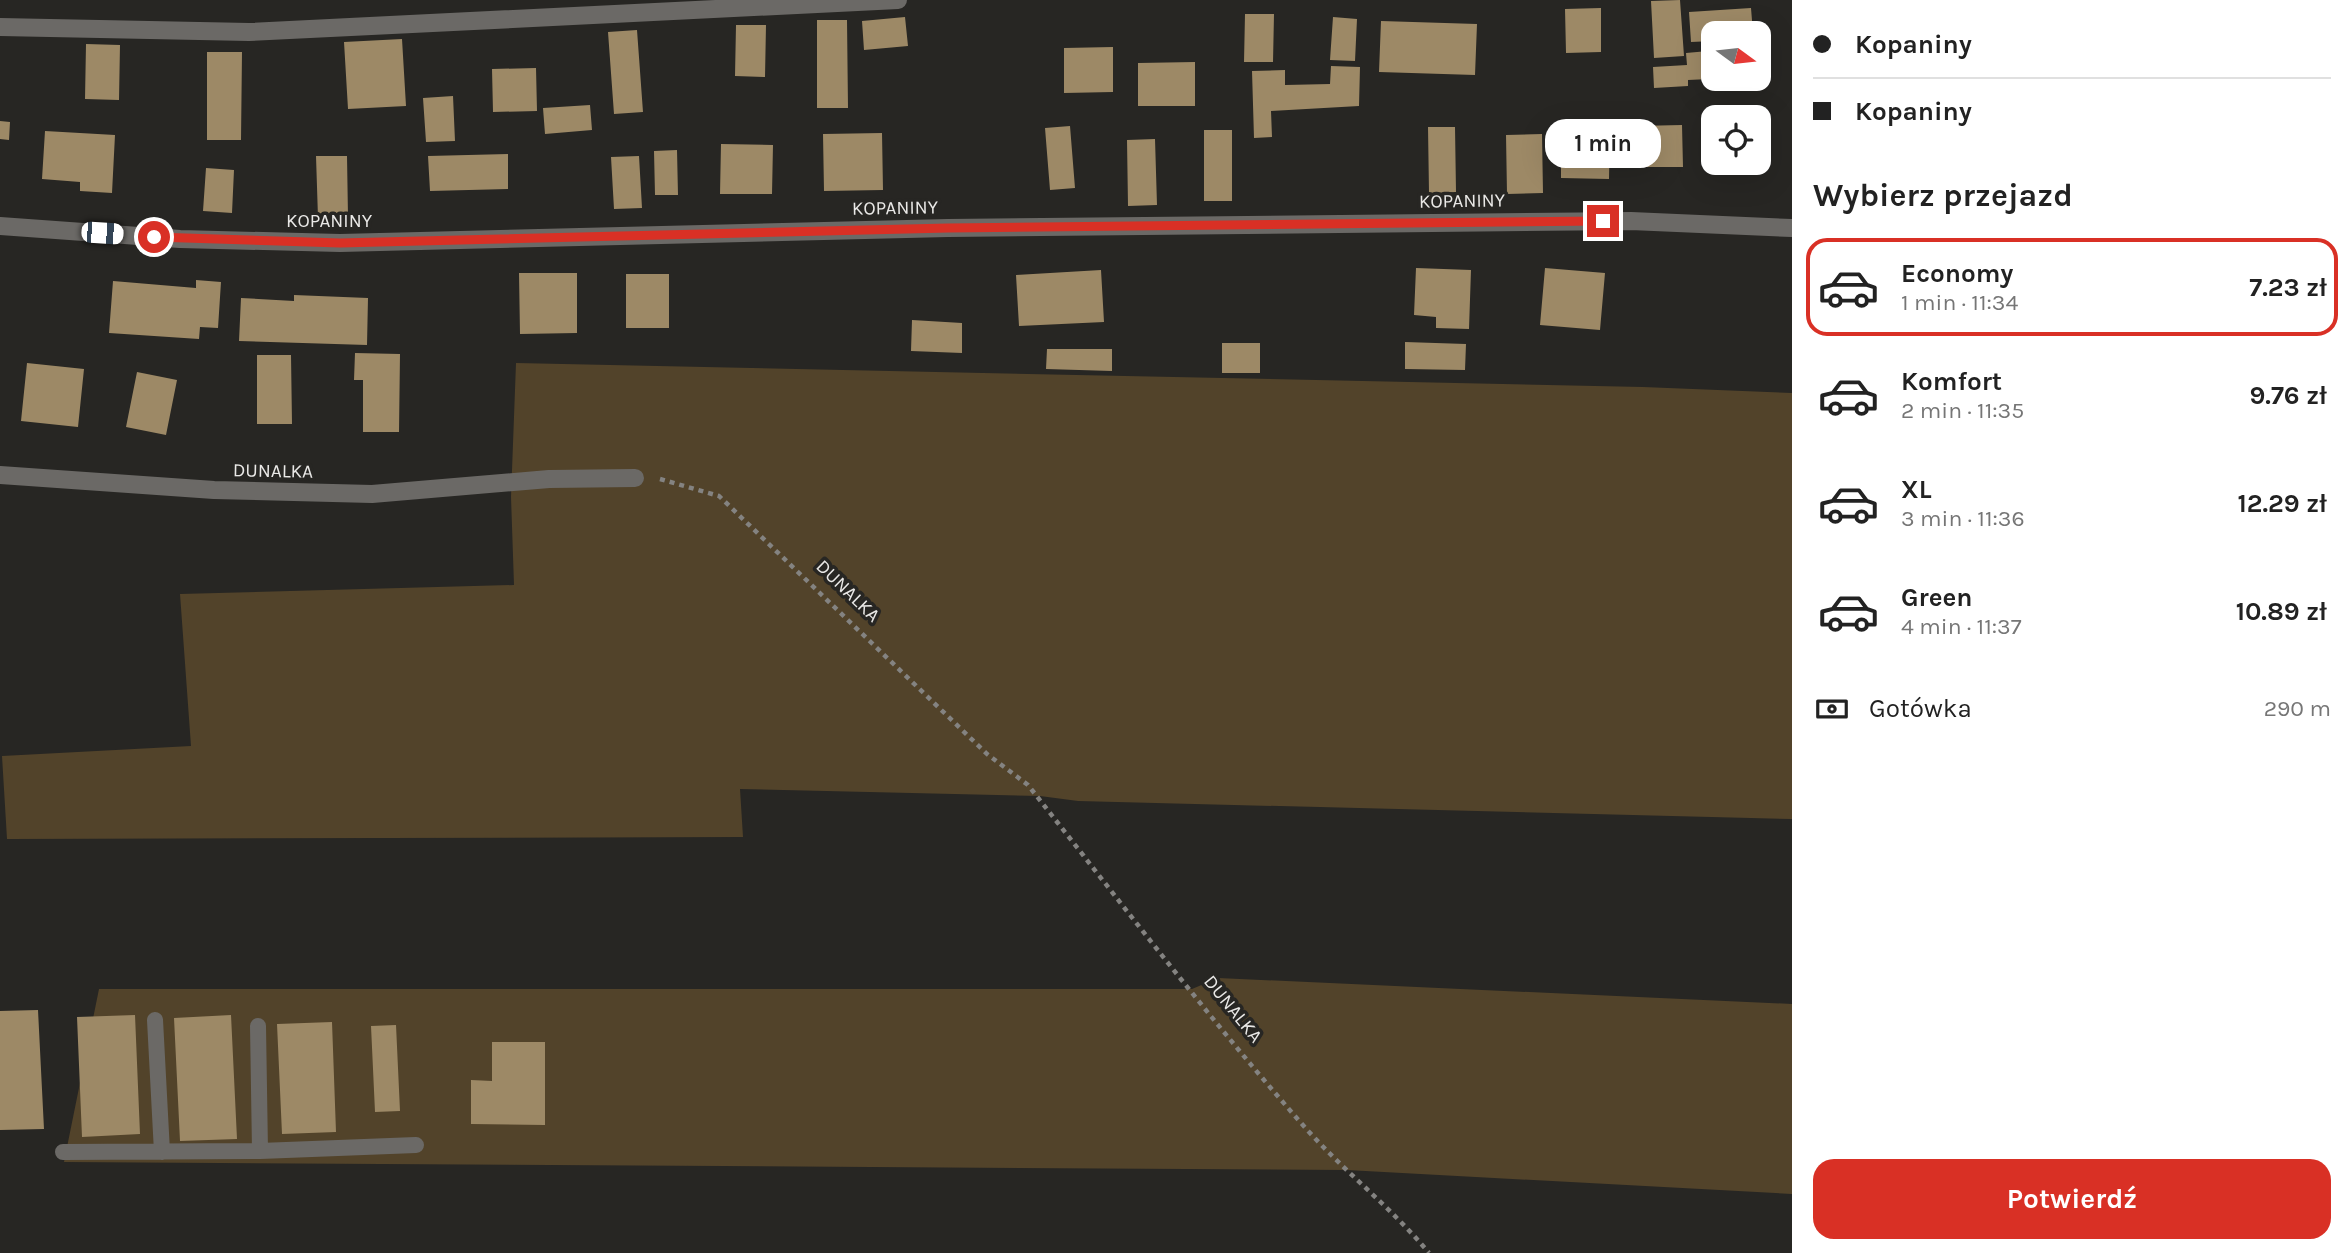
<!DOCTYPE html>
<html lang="pl">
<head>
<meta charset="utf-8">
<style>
	:root { --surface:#fff; --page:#f6f6f6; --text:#222; --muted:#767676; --line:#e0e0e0; --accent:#d93025 }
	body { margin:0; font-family:Karla,sans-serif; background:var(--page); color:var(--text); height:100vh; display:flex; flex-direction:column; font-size:26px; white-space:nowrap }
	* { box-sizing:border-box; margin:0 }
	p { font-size:23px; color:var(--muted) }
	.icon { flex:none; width:38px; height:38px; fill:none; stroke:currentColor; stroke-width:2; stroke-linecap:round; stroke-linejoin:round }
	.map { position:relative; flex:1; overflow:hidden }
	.drawer { display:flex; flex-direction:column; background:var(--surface); width:560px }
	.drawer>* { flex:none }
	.guide { display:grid; align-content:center; height:154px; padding:0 21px; background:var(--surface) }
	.needle { width:46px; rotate:105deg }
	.buttons { position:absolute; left:1701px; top:21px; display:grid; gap:14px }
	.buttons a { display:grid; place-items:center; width:70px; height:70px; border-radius:14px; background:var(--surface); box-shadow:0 7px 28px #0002; font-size:35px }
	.end { position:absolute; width:32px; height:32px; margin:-16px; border:9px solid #d93025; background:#fff; box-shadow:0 0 0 4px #fff }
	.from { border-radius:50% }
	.bubble { position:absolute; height:49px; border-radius:21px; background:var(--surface); box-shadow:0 7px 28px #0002; font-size:23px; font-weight:700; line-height:49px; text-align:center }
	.car { position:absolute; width:21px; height:42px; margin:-21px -10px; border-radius:9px; box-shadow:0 0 5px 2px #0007; background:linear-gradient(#fff 24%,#345 0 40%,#fff 0 76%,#345 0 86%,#fff 0) }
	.guide b { display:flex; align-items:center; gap:24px; height:66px; font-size:26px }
	.guide b+b { border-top:2px solid var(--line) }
	.guide i { width:18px; height:18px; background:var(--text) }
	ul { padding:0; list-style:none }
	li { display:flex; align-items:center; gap:21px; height:98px; margin:0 14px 10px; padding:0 7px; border:4px solid transparent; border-radius:21px }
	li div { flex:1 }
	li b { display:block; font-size:26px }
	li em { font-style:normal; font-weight:700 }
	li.on { border-color:var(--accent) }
	li>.icon { width:63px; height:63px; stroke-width:1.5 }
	h2 { padding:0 21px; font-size:32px; line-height:84px }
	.pay { display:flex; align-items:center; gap:18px; height:77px; padding:0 21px; font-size:26px }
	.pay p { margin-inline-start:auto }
	.action { display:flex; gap:14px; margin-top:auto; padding:14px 21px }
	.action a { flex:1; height:80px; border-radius:21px; background:var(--accent); color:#fff; font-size:28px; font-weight:700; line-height:80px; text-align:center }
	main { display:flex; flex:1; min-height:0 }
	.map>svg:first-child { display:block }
</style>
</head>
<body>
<main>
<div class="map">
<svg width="1792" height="1253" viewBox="0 0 1792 1253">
	<rect width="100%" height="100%" fill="#272623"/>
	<path fill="#52432a" d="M 516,363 L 1643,387 L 1792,393 L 1792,819 L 1078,801 L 1040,796 L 740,789 L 743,837 L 7,839 L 2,756 L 191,746 L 180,594 L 514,585 L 511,497 Z
		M 1218,978 L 1792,1004 L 1792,1194 L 1347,1170 L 64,1162 L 99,989 L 1192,989 Z"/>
	<path fill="#9d8966" d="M 1680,0 L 1684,56 L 1654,58 L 1651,1 Z
		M 1601,8 L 1601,52 L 1566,53 L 1565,9 Z
		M 1751,8 L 1753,33 L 1713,33 L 1713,41 L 1691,42 L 1689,12 Z
		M 1245,14 L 1274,14 L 1273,62 L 1244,62 Z
		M 905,17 L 908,46 L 864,50 L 862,21 Z
		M 1333,17 L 1357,19 L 1355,61 L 1330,60 Z
		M 817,20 L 847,20 L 848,108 L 817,108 Z
		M 1381,21 L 1477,24 L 1475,75 L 1379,72 Z
		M 736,25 L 766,25 L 765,77 L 735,76 Z
		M 637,30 L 643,112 L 614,114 L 608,32 Z
		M 402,39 L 406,106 L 348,109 L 344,42 Z
		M 86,44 L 120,45 L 119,100 L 85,99 Z
		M 1113,47 L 1113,92 L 1064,93 L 1064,48 Z
		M 1708,51 L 1709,79 L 1688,80 L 1688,86 L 1654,88 L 1653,67 L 1687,65 L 1686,53 Z
		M 207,52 L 242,52 L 241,140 L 207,140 Z
		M 1195,62 L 1195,106 L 1138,106 L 1138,63 Z
		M 1331,66 L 1360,67 L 1359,106 L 1271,111 L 1272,137 L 1254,138 L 1252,71 L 1285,70 L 1285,85 L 1330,84 Z
		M 536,68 L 537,111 L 493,112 L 492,69 Z
		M 453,96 L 455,141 L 426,142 L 423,98 Z
		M 590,105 L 592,130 L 545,134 L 543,108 Z
		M 0,121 L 10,122 L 9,140 L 0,139 Z
		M 1561,123 L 1610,124 L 1609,179 L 1561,178 Z
		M 1682,125 L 1683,167 L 1638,167 L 1637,126 Z
		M 1070,126 L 1075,188 L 1050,190 L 1045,128 Z
		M 1428,127 L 1455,127 L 1456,192 L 1429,193 Z
		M 1204,130 L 1232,130 L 1232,201 L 1204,201 Z
		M 45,131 L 115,135 L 112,193 L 80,191 L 80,182 L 42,179 Z
		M 882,133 L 883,190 L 824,191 L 823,134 Z
		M 1542,134 L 1543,193 L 1507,194 L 1506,135 Z
		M 1155,139 L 1157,205 L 1128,206 L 1127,140 Z
		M 721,144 L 773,145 L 772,194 L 720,194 Z
		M 677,150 L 678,195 L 655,195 L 654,151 Z
		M 508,154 L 508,189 L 430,191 L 428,156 Z
		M 316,156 L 347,156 L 348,217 L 318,218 Z
		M 639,156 L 642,208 L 614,209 L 611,157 Z
		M 206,168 L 234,170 L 232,213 L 203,211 Z
		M 1416,268 L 1471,270 L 1469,329 L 1436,328 L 1436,317 L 1414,315 Z
		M 1545,268 L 1605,273 L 1600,330 L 1540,325 Z
		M 1101,270 L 1104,322 L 1019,326 L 1016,275 Z
		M 519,273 L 577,273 L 577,333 L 520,334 Z
		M 626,274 L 669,274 L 669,328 L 626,328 Z
		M 196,280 L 221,282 L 218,328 L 200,327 L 199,339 L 109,333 L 113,281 L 196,288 Z
		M 294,295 L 368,298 L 367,345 L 239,341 L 241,298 L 294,301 Z
		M 912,320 L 962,323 L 962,353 L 911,351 Z
		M 1405,342 L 1466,344 L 1465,370 L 1405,369 Z
		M 1222,343 L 1260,343 L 1260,373 L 1222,373 Z
		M 1047,349 L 1112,349 L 1112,371 L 1046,369 Z
		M 355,353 L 400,354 L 399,432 L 363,432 L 363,380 L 354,380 Z
		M 257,355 L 291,355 L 292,424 L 257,424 Z
		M 27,363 L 84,369 L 78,427 L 21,421 Z
		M 137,372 L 177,380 L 166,435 L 126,427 Z
		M 38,1010 L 44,1129 L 0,1130 L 0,1011 Z
		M 135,1015 L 140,1134 L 82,1137 L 77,1017 Z
		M 231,1015 L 237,1139 L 180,1141 L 174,1018 Z
		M 332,1022 L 336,1132 L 282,1134 L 277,1024 Z
		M 396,1025 L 400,1111 L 375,1112 L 371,1026 Z
		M 492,1042 L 545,1042 L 545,1125 L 471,1124 L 471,1080 L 492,1081 Z"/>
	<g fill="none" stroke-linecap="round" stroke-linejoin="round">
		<path stroke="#848381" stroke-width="4.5" stroke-dasharray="5 5" stroke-linecap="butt" d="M 660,479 L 719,496 L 987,754 L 1028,785 C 1118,899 1206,1015 1302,1124 C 1342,1170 1390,1206 1429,1253"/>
		<path stroke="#6b6966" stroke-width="16" d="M 155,1020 L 162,1152
			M 258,1026 L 260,1151
			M 63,1152 L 260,1151 L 416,1145"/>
		<path stroke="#6b6966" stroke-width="18" d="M 0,27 L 249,32 L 898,0
			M 0,226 L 180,239 L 340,243 L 948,228 L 1631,221 L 1792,228
			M 0,475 L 214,490 L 372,494 L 549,479 L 635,478"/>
	</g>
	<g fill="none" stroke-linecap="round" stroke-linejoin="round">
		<path stroke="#d93025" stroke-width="9" d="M 154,237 L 340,243 L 948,228 L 1603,221"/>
	</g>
	<g text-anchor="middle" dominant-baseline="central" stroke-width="7" stroke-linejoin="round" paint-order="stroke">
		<g font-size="19" fill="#eae9e7" stroke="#272623">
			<text transform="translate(1462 201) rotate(-1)">KOPANINY</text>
			<text transform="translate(895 208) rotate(-1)">KOPANINY</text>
			<text x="329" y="221">KOPANINY</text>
			<text transform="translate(273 471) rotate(1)">DUNALKA</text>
			<text transform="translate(848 591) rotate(44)">DUNALKA</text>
			<text transform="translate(1233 1009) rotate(51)">DUNALKA</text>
		</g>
	</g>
</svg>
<div class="buttons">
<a><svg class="needle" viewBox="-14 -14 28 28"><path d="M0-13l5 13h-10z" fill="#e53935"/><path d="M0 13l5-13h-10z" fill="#767676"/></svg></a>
<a><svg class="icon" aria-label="locate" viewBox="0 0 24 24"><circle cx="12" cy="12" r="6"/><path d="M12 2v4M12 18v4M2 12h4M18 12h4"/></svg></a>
</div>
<i class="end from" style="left:154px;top:237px"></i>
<i class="end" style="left:1603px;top:221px"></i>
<div class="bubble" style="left:1545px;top:119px;width:116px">1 min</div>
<i class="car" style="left:102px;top:233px;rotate:94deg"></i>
</div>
<section class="drawer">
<div class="guide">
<b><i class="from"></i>Kopaniny</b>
<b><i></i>Kopaniny</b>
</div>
<h2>Wybierz przejazd</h2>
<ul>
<li class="on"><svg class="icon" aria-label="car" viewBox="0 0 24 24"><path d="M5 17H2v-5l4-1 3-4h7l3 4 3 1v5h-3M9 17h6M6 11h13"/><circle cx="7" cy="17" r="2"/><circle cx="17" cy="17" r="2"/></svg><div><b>Economy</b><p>1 min · 11:34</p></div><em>7.23 zł</em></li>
<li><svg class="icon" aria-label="car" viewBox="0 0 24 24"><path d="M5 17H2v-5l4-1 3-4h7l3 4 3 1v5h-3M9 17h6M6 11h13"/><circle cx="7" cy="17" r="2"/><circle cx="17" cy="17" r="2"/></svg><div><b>Komfort</b><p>2 min · 11:35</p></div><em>9.76 zł</em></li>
<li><svg class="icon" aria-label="car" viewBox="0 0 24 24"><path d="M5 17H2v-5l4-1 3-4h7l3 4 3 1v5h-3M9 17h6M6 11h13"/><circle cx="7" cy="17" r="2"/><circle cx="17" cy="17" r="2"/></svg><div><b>XL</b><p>3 min · 11:36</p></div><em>12.29 zł</em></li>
<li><svg class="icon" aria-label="car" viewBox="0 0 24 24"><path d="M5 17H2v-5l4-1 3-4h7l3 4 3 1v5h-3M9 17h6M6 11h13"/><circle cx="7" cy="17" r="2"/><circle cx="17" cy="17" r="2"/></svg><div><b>Green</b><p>4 min · 11:37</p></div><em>10.89 zł</em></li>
</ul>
<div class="pay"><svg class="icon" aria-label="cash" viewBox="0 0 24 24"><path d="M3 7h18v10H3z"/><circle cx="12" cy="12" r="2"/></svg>Gotówka<p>290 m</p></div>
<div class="action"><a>Potwierdź</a></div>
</section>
</main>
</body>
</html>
